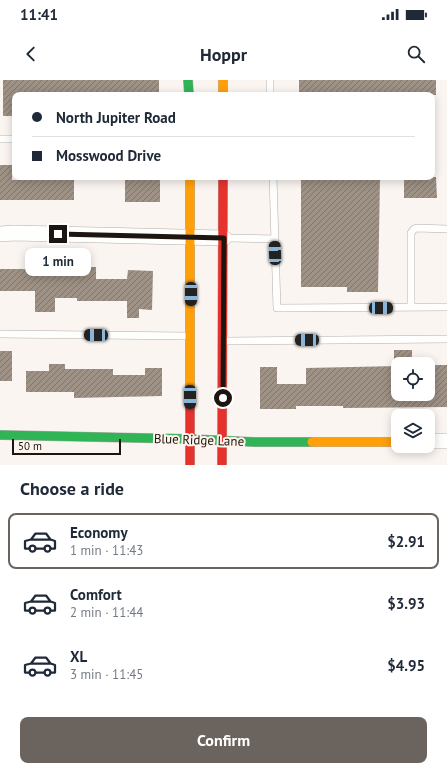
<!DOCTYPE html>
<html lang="en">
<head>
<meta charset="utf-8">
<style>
	:root { --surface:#fff; --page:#f6f6f7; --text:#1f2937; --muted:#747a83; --line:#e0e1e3; --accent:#6a635e }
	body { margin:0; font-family:"PT Sans",sans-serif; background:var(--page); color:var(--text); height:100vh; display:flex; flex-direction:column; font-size:15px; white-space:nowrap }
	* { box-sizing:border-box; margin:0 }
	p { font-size:13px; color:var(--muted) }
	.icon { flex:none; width:22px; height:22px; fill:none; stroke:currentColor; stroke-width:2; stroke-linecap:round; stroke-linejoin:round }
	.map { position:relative; height:385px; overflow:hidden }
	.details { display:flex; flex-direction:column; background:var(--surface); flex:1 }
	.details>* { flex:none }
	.banner { position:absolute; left:12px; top:12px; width:423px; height:88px; border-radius:8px; box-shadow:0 2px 10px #0003; display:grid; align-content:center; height:88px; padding:0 20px; background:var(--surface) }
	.buttons { position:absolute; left:391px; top:277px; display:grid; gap:8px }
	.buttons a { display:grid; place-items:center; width:44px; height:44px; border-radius:8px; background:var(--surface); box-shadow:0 2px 10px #0003; font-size:20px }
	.scale { position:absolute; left:12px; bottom:10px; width:109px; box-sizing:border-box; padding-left:4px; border:2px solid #1d150f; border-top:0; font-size:11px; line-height:14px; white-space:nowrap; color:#1d150f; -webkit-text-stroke:3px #fef4ed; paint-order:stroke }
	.end { position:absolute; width:18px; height:18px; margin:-9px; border:5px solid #1d150f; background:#fff; box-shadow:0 0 0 2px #fff }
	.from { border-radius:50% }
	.bubble { position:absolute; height:28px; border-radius:8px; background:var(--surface); box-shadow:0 2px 10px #0003; font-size:13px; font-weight:600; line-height:28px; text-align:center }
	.car { position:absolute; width:12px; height:24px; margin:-12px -6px; border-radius:5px; box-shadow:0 0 3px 1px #0007; background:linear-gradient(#222 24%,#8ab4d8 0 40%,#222 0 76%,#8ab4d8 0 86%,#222 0) }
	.banner b { display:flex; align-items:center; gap:14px; height:38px; font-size:15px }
	.banner b+b { border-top:1px solid var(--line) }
	.banner i { width:10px; height:10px; background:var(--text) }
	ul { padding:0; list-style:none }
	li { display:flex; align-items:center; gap:12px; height:56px; margin:0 8px 6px; padding:0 12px; border:2px solid transparent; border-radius:8px }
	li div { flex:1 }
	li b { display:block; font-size:15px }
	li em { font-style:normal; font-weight:600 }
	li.active { border-color:var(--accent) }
	li>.icon { width:36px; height:36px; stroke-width:1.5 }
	h2 { padding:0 20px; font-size:18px; line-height:48px }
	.action { display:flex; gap:8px; margin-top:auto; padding:8px 20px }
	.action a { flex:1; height:46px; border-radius:8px; background:var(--accent); color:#fff; font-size:16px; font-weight:600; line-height:46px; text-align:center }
	.status { display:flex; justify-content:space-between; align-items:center; height:28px; padding:0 20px; background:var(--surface); direction:ltr }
	.status svg { height:11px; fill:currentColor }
	header { display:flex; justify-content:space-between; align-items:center; height:52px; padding:0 20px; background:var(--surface); font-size:18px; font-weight:600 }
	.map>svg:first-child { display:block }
</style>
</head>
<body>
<div class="status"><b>11:41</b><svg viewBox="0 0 49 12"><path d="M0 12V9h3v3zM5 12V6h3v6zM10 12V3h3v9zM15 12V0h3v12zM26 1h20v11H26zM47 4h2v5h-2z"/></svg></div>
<header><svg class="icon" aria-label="back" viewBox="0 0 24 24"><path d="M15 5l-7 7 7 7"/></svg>Hoppr<svg class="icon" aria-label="search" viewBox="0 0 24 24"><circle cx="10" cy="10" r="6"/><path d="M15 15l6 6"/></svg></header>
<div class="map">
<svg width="447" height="385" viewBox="0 0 447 385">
	<defs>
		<pattern id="building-hatch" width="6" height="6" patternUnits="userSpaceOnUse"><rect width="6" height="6" fill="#9e9185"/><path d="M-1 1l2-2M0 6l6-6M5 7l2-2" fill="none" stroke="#80756b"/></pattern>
	</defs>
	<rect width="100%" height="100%" fill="#faf5f1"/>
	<path fill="url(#building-hatch)" d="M 3,0 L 159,0 L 159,15 L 125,15 L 125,13 L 15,15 L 15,36 L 3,36 Z
		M 299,0 L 436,0 L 436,15 L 299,15 Z
		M 0,85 L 12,85 L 12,100 L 38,100 L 38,97 L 74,98 L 74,120 L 0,120 Z
		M 125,97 L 141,97 L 141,100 L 160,100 L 160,122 L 125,122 Z
		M 301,97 L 380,97 L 378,212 L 347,212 L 347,207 L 301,207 Z
		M 404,97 L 436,97 L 437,118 L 404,118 Z
		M 77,187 L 96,187 L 96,199 L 127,199 L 128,190 L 153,191 L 152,230 L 139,229 L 139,238 L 127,238 L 127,221 L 77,221 L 77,218 L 55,218 L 55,232 L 35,232 L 35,211 L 0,211 L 0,189 L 77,189 Z
		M 394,270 L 412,270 L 412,284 L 394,284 Z
		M 0,271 L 12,271 L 12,301 L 0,301 Z
		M 49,284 L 65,284 L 65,289 L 113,289 L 113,295 L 145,295 L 145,288 L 162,288 L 162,316 L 74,318 L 74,312 L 26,312 L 26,291 L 49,291 Z
		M 428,285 L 447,285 L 447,327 L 343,328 L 343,326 L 296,326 L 296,329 L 260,329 L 260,287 L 277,287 L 277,304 L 306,304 L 306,288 L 398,286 L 398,314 L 428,314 Z"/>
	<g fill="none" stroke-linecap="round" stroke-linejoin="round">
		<defs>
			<path id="lane" d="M 270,0 L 270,15
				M 0,59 L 15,59
				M 273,97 L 277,228 L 447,227
				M 226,158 L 275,159
				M 411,227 L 411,153 L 414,149 L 417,148 L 447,149
				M 0,254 L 188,256
				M 225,261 L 447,259"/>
			<path id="street" d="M 0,154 L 14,153 L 224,158
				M 428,361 L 447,361"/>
			<path id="fast" d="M 188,0 L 189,15
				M 0,355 L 190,359 L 254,362 L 312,362"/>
			<path id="slow" d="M 223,0 L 223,15
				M 190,97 L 190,310
				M 312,362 L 398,362"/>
			<path id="jam" d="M 190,310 L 190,385
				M 222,385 L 223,97"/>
		</defs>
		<use href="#lane" stroke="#b4aeaa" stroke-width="8"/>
		<use href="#street" stroke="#b4aeaa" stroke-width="16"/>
		<use href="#fast" stroke="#b4aeaa" stroke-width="10"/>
		<use href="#slow" stroke="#b4aeaa" stroke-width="10"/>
		<use href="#jam" stroke="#b4aeaa" stroke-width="10"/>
		<use href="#lane" stroke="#fefefd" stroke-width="7"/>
		<use href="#street" stroke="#fefefd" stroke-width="15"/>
		<use href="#fast" stroke="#30b455" stroke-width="9"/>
		<use href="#slow" stroke="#ff9f0a" stroke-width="9"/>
		<use href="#jam" stroke="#e5322d" stroke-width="9"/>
	</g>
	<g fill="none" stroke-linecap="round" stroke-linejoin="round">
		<path stroke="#1d150f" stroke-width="5" d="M 58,154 L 224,158 L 223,318"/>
	</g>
	<g text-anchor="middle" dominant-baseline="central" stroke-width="4" stroke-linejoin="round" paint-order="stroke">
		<g font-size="13" fill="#1d150f" stroke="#fef4ed">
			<text transform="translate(199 360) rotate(2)">Blue Ridge Lane</text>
		</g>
	</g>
</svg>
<div class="buttons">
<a><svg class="icon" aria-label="locate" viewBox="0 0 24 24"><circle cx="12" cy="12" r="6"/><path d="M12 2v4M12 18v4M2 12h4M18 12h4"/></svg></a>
<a><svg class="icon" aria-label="layers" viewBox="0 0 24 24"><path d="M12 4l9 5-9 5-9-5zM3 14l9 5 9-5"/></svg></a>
</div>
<div class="scale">50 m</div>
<i class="end from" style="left:223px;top:318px"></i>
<i class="end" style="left:58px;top:154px"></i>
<div class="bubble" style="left:25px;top:168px;width:66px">1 min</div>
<i class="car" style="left:275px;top:173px;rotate:358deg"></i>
<i class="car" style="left:191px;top:214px;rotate:180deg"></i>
<i class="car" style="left:381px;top:228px;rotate:90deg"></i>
<i class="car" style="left:96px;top:255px;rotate:271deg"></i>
<i class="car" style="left:307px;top:260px;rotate:270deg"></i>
<i class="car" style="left:190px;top:317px;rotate:180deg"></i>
<div class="banner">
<b><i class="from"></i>North Jupiter Road</b>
<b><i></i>Mosswood Drive</b>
</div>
</div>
<section class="details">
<h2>Choose a ride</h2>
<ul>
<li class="active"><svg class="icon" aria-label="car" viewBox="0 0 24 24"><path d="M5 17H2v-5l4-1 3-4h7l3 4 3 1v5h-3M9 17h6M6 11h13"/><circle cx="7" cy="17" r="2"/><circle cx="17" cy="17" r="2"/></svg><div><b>Economy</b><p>1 min · 11:43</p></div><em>$2.91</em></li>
<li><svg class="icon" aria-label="car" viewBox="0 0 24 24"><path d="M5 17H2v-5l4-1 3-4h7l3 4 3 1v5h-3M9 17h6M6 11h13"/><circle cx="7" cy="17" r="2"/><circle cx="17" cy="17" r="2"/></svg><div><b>Comfort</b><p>2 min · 11:44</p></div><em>$3.93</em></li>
<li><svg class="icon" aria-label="car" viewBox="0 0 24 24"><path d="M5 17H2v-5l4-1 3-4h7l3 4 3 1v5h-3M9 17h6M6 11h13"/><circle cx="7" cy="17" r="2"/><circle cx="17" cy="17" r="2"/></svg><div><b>XL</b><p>3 min · 11:45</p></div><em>$4.95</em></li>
</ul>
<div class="action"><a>Confirm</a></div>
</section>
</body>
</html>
